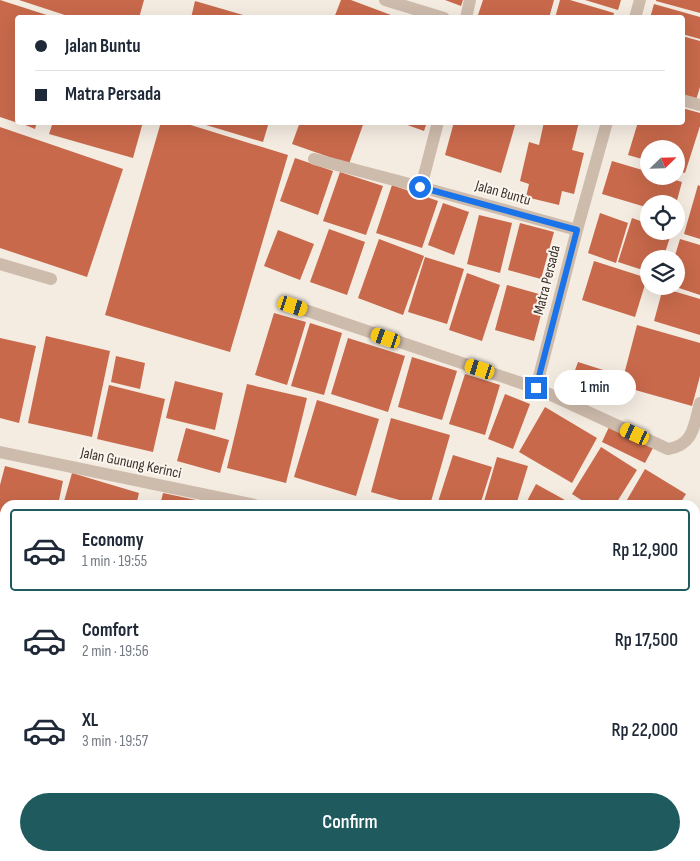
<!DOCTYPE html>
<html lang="en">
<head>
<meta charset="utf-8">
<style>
	:root { --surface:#fff; --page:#f6f6f7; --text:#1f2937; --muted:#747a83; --line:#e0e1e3; --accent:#1f5a5e }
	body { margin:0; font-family:"Sofia Sans Condensed",sans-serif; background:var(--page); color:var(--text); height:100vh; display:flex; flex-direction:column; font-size:19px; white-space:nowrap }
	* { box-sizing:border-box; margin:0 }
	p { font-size:16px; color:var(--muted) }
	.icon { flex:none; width:28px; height:28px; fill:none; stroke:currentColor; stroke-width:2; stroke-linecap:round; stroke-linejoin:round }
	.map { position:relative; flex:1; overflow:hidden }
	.sheet { position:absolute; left:0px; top:500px; width:700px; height:361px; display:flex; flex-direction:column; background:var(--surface); border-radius:15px 15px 0 0; box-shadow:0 5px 20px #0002 }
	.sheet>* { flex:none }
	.hud { position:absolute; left:15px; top:15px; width:670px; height:110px; border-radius:5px; box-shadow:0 5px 20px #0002; display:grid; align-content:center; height:110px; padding:0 20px; background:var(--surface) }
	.needle { width:32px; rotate:67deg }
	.fabs { position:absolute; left:640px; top:140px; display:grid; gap:10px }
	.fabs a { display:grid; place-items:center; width:45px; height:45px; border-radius:50%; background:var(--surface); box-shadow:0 5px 20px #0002; font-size:25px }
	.end { position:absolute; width:22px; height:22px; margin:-11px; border:6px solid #1a73e8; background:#fff; box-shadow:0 0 0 2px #fff }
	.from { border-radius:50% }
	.bubble { position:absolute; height:35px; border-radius:18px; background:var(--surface); box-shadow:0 5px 20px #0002; font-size:16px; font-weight:600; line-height:35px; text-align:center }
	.car { position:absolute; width:15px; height:30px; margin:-15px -8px; border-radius:6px; box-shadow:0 0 4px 1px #0007; background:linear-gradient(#f5c518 24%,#345 0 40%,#f5c518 0 76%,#345 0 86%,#f5c518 0) }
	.hud b { display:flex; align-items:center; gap:18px; height:48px; font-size:19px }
	.hud b+b { border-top:1px solid var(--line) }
	.hud i { width:12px; height:12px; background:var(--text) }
	ul { padding:9px 0 0; list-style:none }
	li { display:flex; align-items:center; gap:15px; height:82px; margin:0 10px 8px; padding:0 10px; border:2px solid transparent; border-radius:5px }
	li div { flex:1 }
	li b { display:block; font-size:19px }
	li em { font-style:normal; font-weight:600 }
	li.active { border-color:var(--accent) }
	li>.icon { width:45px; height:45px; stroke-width:1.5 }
	.primary-button { display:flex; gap:10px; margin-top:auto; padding:10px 20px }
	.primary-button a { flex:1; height:58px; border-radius:30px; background:var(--accent); color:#fff; font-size:20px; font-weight:600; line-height:58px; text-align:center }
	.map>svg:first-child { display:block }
</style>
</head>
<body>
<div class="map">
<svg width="700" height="861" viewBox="0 0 700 861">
	<rect width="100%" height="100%" fill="#f4ebe1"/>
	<path fill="#c8694b" d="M 0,0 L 53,17 L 18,18 L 18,123 L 0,117 Z
		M 19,0 L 144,0 L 139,18 L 74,18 Z
		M 341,0 L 351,0 L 399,18 L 334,18 Z
		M 445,0 L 463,0 L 461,6 Z
		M 483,0 L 554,0 L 549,18 L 477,18 Z
		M 560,0 L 570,0 L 614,13 L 613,18 L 555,18 Z
		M 585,0 L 621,0 L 618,10 Z
		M 656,0 L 700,0 L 700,13 L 656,1 Z
		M 195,1 L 250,17 L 250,18 L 191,18 Z
		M 654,4 L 700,17 L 700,39 L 682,34 L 682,18 L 650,18 Z
		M 682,36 L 700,41 L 700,87 L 696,100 L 682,96 Z
		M 682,108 L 700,113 L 700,126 L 685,173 L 676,170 L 676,149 L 649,149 L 649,161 L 628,155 L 638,122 L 682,122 Z
		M 18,122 L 37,122 L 35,129 Z
		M 53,122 L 143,122 L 133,158 L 49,134 Z
		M 161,122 L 181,122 L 288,155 L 230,352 L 105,315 Z
		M 196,122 L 269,122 L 263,142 Z
		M 300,122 L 364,122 L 349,164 L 292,144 Z
		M 399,122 L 427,122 L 424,131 Z
		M 454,122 L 516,122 L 501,173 L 445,155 Z
		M 544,122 L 579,122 L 572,150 L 584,153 L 574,194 L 562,191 L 559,205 L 526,197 L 529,184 L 520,181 L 529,142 L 539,145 Z
		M 0,127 L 123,169 L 87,277 L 0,248 Z
		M 295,158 L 333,171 L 318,215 L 280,201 Z
		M 612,161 L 649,172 L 649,176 L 662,176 L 682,182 L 676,204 L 649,204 L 649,208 L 602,194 Z
		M 340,172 L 383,186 L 366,235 L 323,221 Z
		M 392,185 L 438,201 L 422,248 L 376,233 Z
		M 698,185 L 700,186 L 700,239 L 684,234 Z
		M 443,203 L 469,212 L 454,255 L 428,245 Z
		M 600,213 L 628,223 L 616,263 L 588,253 Z
		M 479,215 L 512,223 L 500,273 L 467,264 Z
		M 632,218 L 649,224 L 649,231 L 672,231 L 663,259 L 649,259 L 649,272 L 618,262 Z
		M 520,223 L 554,232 L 541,279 L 508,270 Z
		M 329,229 L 365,242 L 347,295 L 310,282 Z
		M 278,230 L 314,244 L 300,280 L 264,266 Z
		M 379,239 L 424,256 L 403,315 L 358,298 Z
		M 680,239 L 700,245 L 700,295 L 676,287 L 676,259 L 674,259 Z
		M 425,257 L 464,269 L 447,324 L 408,312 Z
		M 594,261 L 647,278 L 635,317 L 582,300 Z
		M 467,273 L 500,285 L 482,341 L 449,330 Z
		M 507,285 L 546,296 L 534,341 L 495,330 Z
		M 663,288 L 700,299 L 700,335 L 654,321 Z
		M 274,313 L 306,322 L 287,385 L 255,375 Z
		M 310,323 L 342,333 L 324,395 L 291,386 Z
		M 637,325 L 700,343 L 700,376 L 692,406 L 621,386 Z
		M 46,336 L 110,351 L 92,437 L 28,423 Z
		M 0,338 L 36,346 L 19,423 L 0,418 Z
		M 348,338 L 405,356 L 388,412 L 331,394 Z
		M 116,356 L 145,363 L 140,389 L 111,382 Z
		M 412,357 L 457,371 L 442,420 L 398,407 Z
		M 578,362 L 619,375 L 611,398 L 570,384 Z
		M 465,374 L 500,385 L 485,435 L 449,424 Z
		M 175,381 L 223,393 L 215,430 L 166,418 Z
		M 247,384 L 307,398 L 286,483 L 227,468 Z
		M 109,385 L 165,399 L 153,452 L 97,439 Z
		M 505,394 L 530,404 L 513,449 L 488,439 Z
		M 317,400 L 379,419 L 356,496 L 294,477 Z
		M 545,407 L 597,438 L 572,483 L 519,452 Z
		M 391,418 L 450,435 L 430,505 L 417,505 L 371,492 Z
		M 609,427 L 653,448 L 645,463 L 602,442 Z
		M 186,428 L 229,440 L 220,473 L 177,461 Z
		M 601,447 L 637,470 L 615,505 L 589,505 L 572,494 Z
		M 453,455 L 492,467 L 480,505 L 437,505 Z
		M 497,457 L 528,466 L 516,505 L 483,505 Z
		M 5,466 L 63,481 L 58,505 L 5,505 L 5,513 L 0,512 L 0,485 Z
		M 645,469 L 686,494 L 679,505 L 624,505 Z
		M 72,473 L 139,493 L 136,505 L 63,505 Z
		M 536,484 L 574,505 L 525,505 Z
		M 163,493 L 215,504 L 215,505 L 160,505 Z
		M 4,526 L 5,526 L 5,591 L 0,589 L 0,543 Z
		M 0,621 L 5,622 L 5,687 L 0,685 Z
		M 695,630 L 700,632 L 700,674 L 695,685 Z
		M 0,692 L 5,693 L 5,760 L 0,759 Z
		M 0,797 L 5,799 L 5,856 L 7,856 L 7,858 L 0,857 Z
		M 11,856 L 75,856 L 74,861 L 10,861 Z
		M 86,856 L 143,856 L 142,861 L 85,861 Z
		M 156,856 L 202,856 L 201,861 L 165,861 L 155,858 Z
		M 209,856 L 243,856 L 242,861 L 207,861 Z
		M 252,856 L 299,856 L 304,858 L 303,861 L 250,861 Z
		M 312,856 L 317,856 L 333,861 L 311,861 Z
		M 460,856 L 495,856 L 495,861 L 460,861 Z
		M 569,856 L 615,856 L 614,861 L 568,861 Z"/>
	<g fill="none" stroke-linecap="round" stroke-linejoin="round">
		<path stroke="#cdbbac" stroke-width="12" d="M 0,264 L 51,279"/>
		<path stroke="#cdbbac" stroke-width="12" d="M 385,0 L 444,18
			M 466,18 L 470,0
			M 635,18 L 640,0
			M 682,100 L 700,105
			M 314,159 L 421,187 L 577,230
			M 421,187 L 438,122
			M 293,306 L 536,388 L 668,449 C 694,445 694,425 700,403
			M 536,388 L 577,230 L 607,122
			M 0,452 L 255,505
			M 0,614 L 5,615
			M 695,741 L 700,746
			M 695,769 L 700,764
			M 0,778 L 5,779
			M 695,818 L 700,824
			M 360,856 L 382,861
			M 663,861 L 665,856"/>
	</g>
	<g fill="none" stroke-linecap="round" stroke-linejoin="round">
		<path stroke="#1a73e8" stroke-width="6" d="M 420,187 L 577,230 L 536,388"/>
	</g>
	<g text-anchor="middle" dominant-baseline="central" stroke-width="4" stroke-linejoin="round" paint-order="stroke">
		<g font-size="15" fill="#3b302b" stroke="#fbf5ee">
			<text transform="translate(503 193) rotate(16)">Jalan Buntu</text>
			<text transform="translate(547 280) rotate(-76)">Matra Persada</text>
			<text transform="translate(131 463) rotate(12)">Jalan Gunung Kerinci</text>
		</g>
	</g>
</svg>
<div class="fabs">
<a><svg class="needle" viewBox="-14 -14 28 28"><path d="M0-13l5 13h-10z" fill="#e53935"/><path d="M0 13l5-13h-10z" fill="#747a83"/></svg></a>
<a><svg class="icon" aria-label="locate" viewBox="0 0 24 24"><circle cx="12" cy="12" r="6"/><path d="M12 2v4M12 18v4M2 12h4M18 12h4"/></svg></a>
<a><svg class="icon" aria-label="layers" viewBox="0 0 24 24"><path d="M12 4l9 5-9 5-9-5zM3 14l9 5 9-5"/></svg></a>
</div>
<i class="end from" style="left:420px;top:187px"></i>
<i class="end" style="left:536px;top:388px"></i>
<div class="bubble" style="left:554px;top:370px;width:82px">1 min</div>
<i class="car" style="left:293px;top:306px;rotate:108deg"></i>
<i class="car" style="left:386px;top:338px;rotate:289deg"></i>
<i class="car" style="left:480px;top:369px;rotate:288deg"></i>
<i class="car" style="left:635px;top:434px;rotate:295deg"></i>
<div class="hud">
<b><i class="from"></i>Jalan Buntu</b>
<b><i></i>Matra Persada</b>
</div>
<section class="sheet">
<ul>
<li class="active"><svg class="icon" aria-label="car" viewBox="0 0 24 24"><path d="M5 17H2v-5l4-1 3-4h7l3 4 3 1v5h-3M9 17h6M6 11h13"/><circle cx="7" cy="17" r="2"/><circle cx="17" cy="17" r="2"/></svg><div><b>Economy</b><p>1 min · 19:55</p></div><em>Rp 12,900</em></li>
<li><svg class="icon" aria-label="car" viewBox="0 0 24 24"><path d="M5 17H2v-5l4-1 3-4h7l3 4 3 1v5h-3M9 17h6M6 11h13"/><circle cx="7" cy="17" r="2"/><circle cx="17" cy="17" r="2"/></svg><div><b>Comfort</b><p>2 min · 19:56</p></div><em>Rp 17,500</em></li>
<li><svg class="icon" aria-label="car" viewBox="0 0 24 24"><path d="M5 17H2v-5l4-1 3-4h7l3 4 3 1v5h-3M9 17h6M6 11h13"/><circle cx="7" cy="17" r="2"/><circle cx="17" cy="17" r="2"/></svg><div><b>XL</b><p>3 min · 19:57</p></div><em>Rp 22,000</em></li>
</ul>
<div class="primary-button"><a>Confirm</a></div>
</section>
</div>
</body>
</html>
